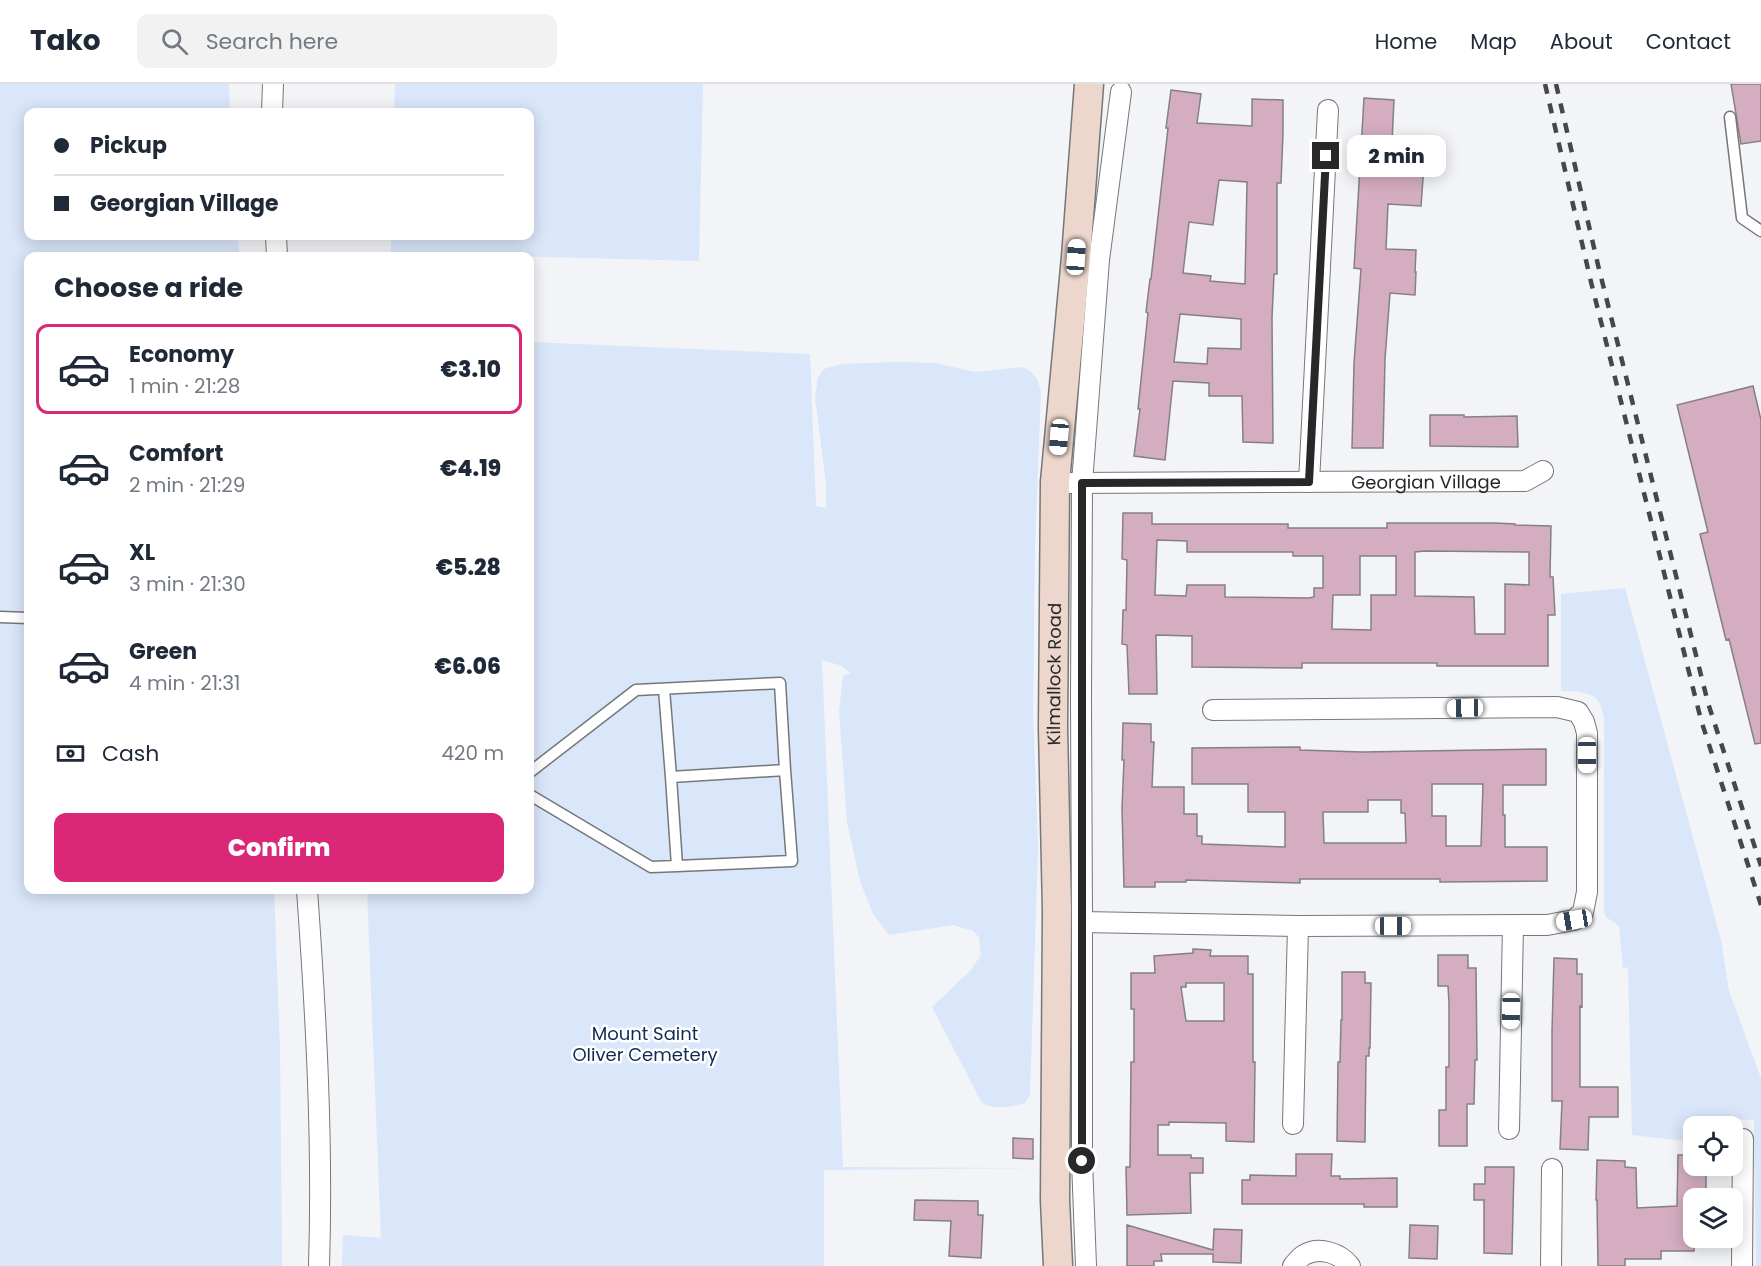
<!DOCTYPE html>
<html lang="en">
<head>
<meta charset="utf-8">
<style>
	:root { --surface:#fff; --page:#f2f2f3; --text:#1f2937; --muted:#747a83; --line:#e0e1e3; --accent:#db2777 }
	body { margin:0; font-family:Poppins,sans-serif; background:var(--page); color:var(--text); height:100vh; display:flex; flex-direction:column; font-size:22px; white-space:nowrap }
	* { box-sizing:border-box; margin:0 }
	p { font-size:20px; color:var(--muted) }
	.icon { flex:none; width:33px; height:33px; fill:none; stroke:currentColor; stroke-width:2; stroke-linecap:round; stroke-linejoin:round }
	.map { position:relative; flex:1; overflow:hidden }
	.details { position:absolute; left:24px; top:168px; width:510px; height:642px; display:flex; flex-direction:column; background:var(--surface); border-radius:12px; box-shadow:0 3px 15px #0003 }
	.details>* { flex:none }
	.guide { position:absolute; left:24px; top:24px; width:510px; height:132px; border-radius:12px; box-shadow:0 3px 15px #0003; display:grid; align-content:center; height:132px; padding:0 30px; background:var(--surface) }
	.controls { position:absolute; left:1683px; top:1032px; display:grid; gap:12px }
	.controls a { display:grid; place-items:center; width:60px; height:60px; border-radius:12px; background:var(--surface); box-shadow:0 3px 15px #0003; font-size:30px }
	.end { position:absolute; width:27px; height:27px; margin:-14px; border:8px solid #272829; background:#fff; box-shadow:0 0 0 3px #fff }
	.from { border-radius:50% }
	.bubble { position:absolute; height:42px; border-radius:12px; background:var(--surface); box-shadow:0 3px 15px #0003; font-size:20px; font-weight:800; line-height:42px; text-align:center }
	.car { position:absolute; width:18px; height:36px; margin:-18px -9px; border-radius:8px; box-shadow:0 0 4px 2px #0007; background:linear-gradient(#fff 24%,#345 0 40%,#fff 0 76%,#345 0 86%,#fff 0) }
	.guide b { display:flex; align-items:center; gap:21px; height:57px; font-size:22px }
	.guide b+b { border-top:2px solid var(--line) }
	.guide i { width:15px; height:15px; background:var(--text) }
	ul { padding:0; list-style:none }
	li { display:flex; align-items:center; gap:18px; height:90px; margin:0 12px 9px; padding:0 18px; border:3px solid transparent; border-radius:12px }
	li div { flex:1 }
	li b { display:block; font-size:22px }
	li em { font-style:normal; font-weight:800 }
	li.selected { border-color:var(--accent) }
	li>.icon { width:54px; height:54px; stroke-width:1.5 }
	h2 { padding:0 30px; font-size:27px; line-height:72px }
	.pay { display:flex; align-items:center; gap:15px; height:66px; padding:0 30px; font-size:22px }
	.pay p { margin-inline-start:auto }
	.primary-button { display:flex; gap:12px; margin-top:auto; padding:12px 30px }
	.primary-button a { flex:1; height:69px; border-radius:12px; background:var(--accent); color:#fff; font-size:24px; font-weight:800; line-height:69px; text-align:center }
	header { display:flex; align-items:center; gap:36px; box-sizing:border-box; height:84px; padding:0 30px; background:var(--surface); border-bottom:2px solid var(--line) }
	header strong { font-size:28px }
	nav { display:flex; gap:33px; margin-inline-start:auto; font-size:21px }
	.search { width:420px; height:54px; background:var(--page); display:flex; align-items:center; gap:15px; box-sizing:border-box; padding:0 21px; border-radius:12px; color:var(--muted); font-size:22px }
	.map>svg:first-child { display:block }
</style>
</head>
<body>
<header>
<strong>Tako</strong>
<div class="search"><svg class="icon" aria-label="search" viewBox="0 0 24 24"><circle cx="10" cy="10" r="6"/><path d="M15 15l6 6"/></svg>Search here</div>
<nav><a>Home</a><a>Map</a><a>About</a><a>Contact</a></nav>
</header>
<div class="map">
<svg width="1761" height="1182" viewBox="0 0 1761 1182">
	<rect width="100%" height="100%" fill="#f2f4f7"/>
	<path fill="#dae6f9" d="M 0,0 L 229,0 L 230,28 L 28,28 L 28,152 L 238,152 L 239,172 L 28,172 L 28,806 L 274,806 L 280,964 L 282,1182 L 0,1182 Z
		M 395,0 L 703,0 L 699,177 L 391,169 L 391,152 L 530,152 L 530,28 L 394,28 Z
		M 530,258 L 810,270 L 816,422 L 826,424 L 826,399 L 815,314 L 818,293 L 824,285 L 841,280 L 897,278 L 935,279 L 975,288 L 1022,283 L 1030,287 L 1037,295 L 1041,307 L 1035,462 L 1033,627 L 1038,763 L 1030,1011 L 1025,1019 C 1012,1023 994,1026 982,1019 L 932,923 L 971,886 L 981,871 L 979,853 L 973,847 L 953,841 L 889,851 L 873,830 L 860,797 L 847,738 L 839,627 L 843,592 L 851,589 L 839,581 L 822,576 L 843,1083 L 1040,1084 L 824,1086 L 824,1182 L 342,1182 L 343,1151 L 381,1154 L 367,806 L 530,806 Z
		M 1625,504 L 1721,856 L 1729,907 L 1761,994 L 1761,1182 L 1756,1182 L 1754,1036 L 1711,1034 L 1708,1042 L 1694,1042 L 1693,1058 L 1632,1051 L 1628,883 L 1623,884 L 1619,842 L 1606,833 L 1604,827 L 1604,635 C 1601,608 1585,607 1561,607 L 1561,510 Z"/>
	<path fill="#d4adc0" stroke="#848182" stroke-width="1.5" fill-rule="evenodd" d="M 1731,0 L 1761,0 L 1761,57 L 1741,60 Z
		M 1171,6 L 1201,10 L 1197,39 L 1252,42 L 1252,15 L 1283,16 L 1283,49 L 1281,99 L 1277,99 L 1277,190 L 1274,190 L 1272,234 L 1273,359 L 1243,358 L 1242,312 L 1209,312 L 1209,299 L 1173,297 L 1165,376 L 1134,372 L 1140,325 L 1138,325 L 1148,229 L 1146,228 L 1150,195 L 1151,195 L 1168,44 L 1166,44 ZM 1219,96 L 1247,98 L 1245,200 L 1210,197 L 1211,192 L 1183,189 L 1189,138 L 1213,141 ZM 1180,230 L 1241,235 L 1241,265 L 1208,264 L 1207,280 L 1174,278 Z
		M 1364,14 L 1394,16 L 1391,80 L 1424,81 L 1421,122 L 1388,120 L 1386,165 L 1416,166 L 1415,188 L 1416,188 L 1415,211 L 1390,209 L 1385,275 L 1383,364 L 1352,364 L 1354,279 L 1361,185 L 1354,184 Z
		M 1753,302 L 1761,336 L 1761,659 L 1755,660 L 1729,555 L 1726,556 L 1700,450 L 1708,448 L 1677,321 Z
		M 1430,331 L 1464,331 L 1464,333 L 1517,332 L 1518,363 L 1430,362 Z
		M 1123,429 L 1152,429 L 1152,440 L 1288,440 L 1288,444 L 1387,444 L 1387,439 L 1495,439 L 1515,440 L 1515,441 L 1551,442 L 1550,493 L 1553,493 L 1555,531 L 1548,531 L 1548,582 L 1437,582 L 1437,579 L 1302,579 L 1302,584 L 1192,583 L 1192,552 L 1156,551 L 1157,610 L 1129,610 L 1127,561 L 1122,560 L 1123,526 L 1126,526 L 1127,476 L 1122,475 ZM 1157,456 L 1187,457 L 1187,468 L 1293,468 L 1293,472 L 1323,472 L 1323,504 L 1314,504 L 1314,513 L 1309,514 L 1225,513 L 1225,501 L 1187,501 L 1186,512 L 1155,511 ZM 1425,467 L 1529,468 L 1529,501 L 1505,500 L 1505,550 L 1475,550 L 1474,513 L 1415,512 L 1415,468 ZM 1360,472 L 1396,472 L 1396,511 L 1371,511 L 1371,546 L 1332,545 L 1333,511 L 1360,511 Z
		M 1123,639 L 1151,640 L 1151,658 L 1154,658 L 1152,703 L 1184,703 L 1184,730 L 1197,730 L 1197,752 L 1202,752 L 1202,760 L 1285,763 L 1285,728 L 1248,728 L 1248,700 L 1192,700 L 1192,664 L 1300,663 L 1300,666 L 1362,668 L 1546,665 L 1546,701 L 1503,701 L 1503,731 L 1505,731 L 1505,763 L 1547,763 L 1547,797 L 1440,798 L 1440,795 L 1300,795 L 1300,799 L 1186,796 L 1186,798 L 1155,798 L 1155,803 L 1124,803 L 1122,724 L 1124,676 L 1122,676 ZM 1432,700 L 1483,700 L 1481,762 L 1446,762 L 1446,732 L 1432,732 ZM 1368,716 L 1401,716 L 1401,729 L 1405,729 L 1406,759 L 1324,759 L 1323,728 L 1368,728 Z
		M 1193,865 L 1211,866 L 1210,872 L 1248,872 L 1248,890 L 1253,890 L 1253,978 L 1255,978 L 1254,1058 L 1226,1057 L 1226,1039 L 1169,1038 L 1169,1041 L 1158,1041 L 1158,1071 L 1191,1071 L 1191,1074 L 1203,1074 L 1203,1089 L 1190,1089 L 1191,1129 L 1127,1131 L 1126,1083 L 1130,1083 L 1131,978 L 1134,978 L 1134,925 L 1131,925 L 1131,889 L 1155,889 L 1154,872 L 1193,869 ZM 1186,899 L 1224,899 L 1224,937 L 1186,937 L 1181,903 L 1186,903 Z
		M 1438,871 L 1468,871 L 1468,884 L 1476,884 L 1477,976 L 1475,976 L 1474,1020 L 1467,1020 L 1467,1062 L 1439,1062 L 1439,1026 L 1446,1026 L 1446,983 L 1449,983 L 1449,919 L 1448,902 L 1438,902 Z
		M 1554,874 L 1577,875 L 1577,890 L 1582,890 L 1582,923 L 1580,922 L 1580,1003 L 1618,1003 L 1618,1033 L 1589,1033 L 1588,1066 L 1560,1065 L 1562,1017 L 1552,1017 L 1552,947 Z
		M 1342,888 L 1365,888 L 1365,899 L 1371,899 L 1370,964 L 1369,964 L 1369,972 L 1366,972 L 1365,1058 L 1337,1057 L 1338,978 L 1340,978 L 1341,936 L 1342,936 Z
		M 1013,1054 L 1033,1055 L 1033,1075 L 1013,1074 Z
		M 1296,1070 L 1332,1070 L 1331,1092 L 1340,1092 L 1340,1095 L 1397,1094 L 1397,1123 L 1364,1123 L 1364,1120 L 1242,1120 L 1242,1096 L 1250,1096 L 1250,1091 L 1296,1092 Z
		M 1678,1071 L 1694,1071 L 1694,1082 L 1706,1082 L 1706,1113 L 1694,1113 L 1694,1167 L 1661,1167 L 1661,1175 L 1625,1175 L 1625,1182 L 1598,1182 L 1597,1116 L 1596,1116 L 1597,1076 L 1625,1077 L 1625,1083 L 1636,1084 L 1637,1124 L 1677,1122 Z
		M 1485,1083 L 1514,1083 L 1512,1170 L 1484,1169 L 1484,1116 L 1474,1116 L 1474,1100 L 1485,1100 Z
		M 915,1116 L 978,1117 L 978,1131 L 983,1131 L 981,1174 L 949,1172 L 951,1137 L 914,1136 Z
		M 1127,1141 L 1213,1166 L 1214,1145 L 1242,1146 L 1241,1179 L 1213,1178 L 1213,1170 L 1161,1170 L 1162,1177 L 1154,1177 L 1154,1182 L 1127,1182 Z
		M 1410,1141 L 1438,1142 L 1437,1175 L 1409,1174 Z"/>
	<g fill="none" stroke-linecap="round" stroke-linejoin="round">
		<defs>
			<path id="lane" d="M 1730,33 L 1742,134 L 1761,147
				M 0,533 L 28,534
				M 530,688 L 636,606 L 780,599 L 785,686 L 671,693 L 664,605
				M 671,693 L 677,782 L 792,777 L 785,686
				M 530,711 L 651,783 L 677,782"/>
			<g id="street">
				<path d="M 1121,8 L 1099,176 L 1082,399 L 1081,616 L 1082,838 L 1298,842 L 1547,841 L 1574,836 L 1583,828 L 1587,808 L 1587,649 L 1584,638 L 1578,628 L 1557,623 L 1213,626"/>
				<path d="M 272,28 L 273,0"/>
				<path d="M 276,152 L 277,172"/>
				<path d="M 1309,398 L 1328,26"/>
				<path id="s1" d="M 1068,399 L 1525,397 L 1543,387"/>
				<path d="M 307,806 C 316,931 323,1057 319,1182"/>
				<path d="M 1082,838 L 1082,1077 L 1086,1182"/>
				<path d="M 1293,1040 L 1298,842"/>
				<path d="M 1509,1045 L 1513,841"/>
				<path d="M 1732,1055 L 1743,1055 L 1742,1182"/>
				<path d="M 1293,1182 C 1296,1179 1300,1173 1304,1171 C 1319,1162 1340,1169 1350,1182"/>
				<path d="M 1551,1182 L 1552,1085"/>
			</g>
			<g id="secondary">
				<path id="s2" d="M 1058,1182 L 1055,1116 L 1057,827 L 1053,644 L 1055,398 L 1076,173 L 1089,0"/>
			</g>
		</defs>
		<use href="#lane" stroke="#757779" stroke-width="13"/>
		<use href="#street" stroke="#757779" stroke-width="22"/>
		<use href="#secondary" stroke="#757779" stroke-width="31"/>
		<use href="#lane" stroke="#fff" stroke-width="10"/>
		<use href="#street" stroke="#fff" stroke-width="20"/>
		<use href="#secondary" stroke="#edd7cd" stroke-width="28"/>
		<path stroke="#464748" stroke-width="4.5" stroke-dasharray="10 10" stroke-linecap="butt" d="M 1545,0 L 1591,198 L 1701,636 L 1761,821
			M 1556,0 L 1598,181 L 1708,619 L 1761,782"/>
	</g>
	<g fill="none" stroke-linecap="round" stroke-linejoin="round">
		<path stroke="#272829" stroke-width="8" d="M 1082,1077 L 1082,399 L 1309,398 L 1326,72"/>
	</g>
	<g text-anchor="middle" dominant-baseline="central" stroke-width="5" stroke-linejoin="round" paint-order="stroke">
		<g font-size="18" fill="#272829" stroke="#fff">
			<text stroke="none"><textPath href="#s1" startOffset="358">Georgian Village</textPath></text>
			<text stroke="none"><textPath href="#s2" startOffset="592">Kilmallock Road</textPath></text>
		</g>
		<g font-size="18" fill="#102a53" stroke="#fff">
			<text x="645" y="949">Mount Saint<tspan x="645" dy="21">Oliver Cemetery</tspan></text>
		</g>
	</g>
</svg>
<div class="controls">
<a><svg class="icon" aria-label="locate" viewBox="0 0 24 24"><circle cx="12" cy="12" r="6"/><path d="M12 2v4M12 18v4M2 12h4M18 12h4"/></svg></a>
<a><svg class="icon" aria-label="layers" viewBox="0 0 24 24"><path d="M12 4l9 5-9 5-9-5zM3 14l9 5 9-5"/></svg></a>
</div>
<i class="end from" style="left:1082px;top:1077px"></i>
<i class="end" style="left:1326px;top:72px"></i>
<div class="bubble" style="left:1347px;top:51px;width:99px">2 min</div>
<i class="car" style="left:1076px;top:173px;rotate:4deg"></i>
<i class="car" style="left:1059px;top:353px;rotate:185deg"></i>
<i class="car" style="left:1465px;top:624px;rotate:269deg"></i>
<i class="car" style="left:1587px;top:671px;rotate:180deg"></i>
<i class="car" style="left:1574px;top:836px;rotate:260deg"></i>
<i class="car" style="left:1393px;top:842px;rotate:90deg"></i>
<i class="car" style="left:1511px;top:927px;rotate:181deg"></i>
<div class="guide">
<b><i class="from"></i>Pickup</b>
<b><i></i>Georgian Village</b>
</div>
<section class="details">
<h2>Choose a ride</h2>
<ul>
<li class="selected"><svg class="icon" aria-label="car" viewBox="0 0 24 24"><path d="M5 17H2v-5l4-1 3-4h7l3 4 3 1v5h-3M9 17h6M6 11h13"/><circle cx="7" cy="17" r="2"/><circle cx="17" cy="17" r="2"/></svg><div><b>Economy</b><p>1 min · 21:28</p></div><em>€3.10</em></li>
<li><svg class="icon" aria-label="car" viewBox="0 0 24 24"><path d="M5 17H2v-5l4-1 3-4h7l3 4 3 1v5h-3M9 17h6M6 11h13"/><circle cx="7" cy="17" r="2"/><circle cx="17" cy="17" r="2"/></svg><div><b>Comfort</b><p>2 min · 21:29</p></div><em>€4.19</em></li>
<li><svg class="icon" aria-label="car" viewBox="0 0 24 24"><path d="M5 17H2v-5l4-1 3-4h7l3 4 3 1v5h-3M9 17h6M6 11h13"/><circle cx="7" cy="17" r="2"/><circle cx="17" cy="17" r="2"/></svg><div><b>XL</b><p>3 min · 21:30</p></div><em>€5.28</em></li>
<li><svg class="icon" aria-label="car" viewBox="0 0 24 24"><path d="M5 17H2v-5l4-1 3-4h7l3 4 3 1v5h-3M9 17h6M6 11h13"/><circle cx="7" cy="17" r="2"/><circle cx="17" cy="17" r="2"/></svg><div><b>Green</b><p>4 min · 21:31</p></div><em>€6.06</em></li>
</ul>
<div class="pay"><svg class="icon" aria-label="cash" viewBox="0 0 24 24"><path d="M3 7h18v10H3z"/><circle cx="12" cy="12" r="2"/></svg>Cash<p>420 m</p></div>
<div class="primary-button"><a>Confirm</a></div>
</section>
</div>
</body>
</html>
